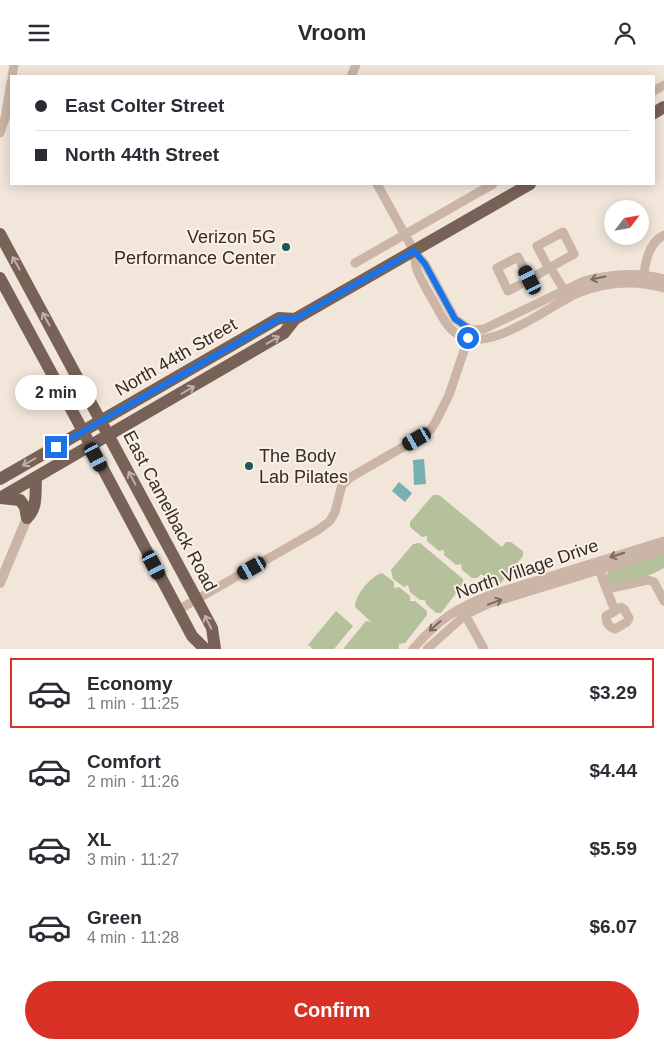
<!DOCTYPE html>
<html lang="en">
<head>
<meta charset="utf-8">
<style>
	:root { --surface:#fff; --page:#f2f2f3; --text:#2b2b33; --muted:#7c7c81; --line:#e1e1e2; --accent:#d93025 }
	body { margin:0; font-family:Helvetica,sans-serif; background:var(--page); color:var(--text); height:100vh; display:flex; flex-direction:column; font-size:19px; white-space:nowrap }
	* { box-sizing:border-box; margin:0 }
	p { font-size:16px; color:var(--muted) }
	.icon { flex:none; width:28px; height:28px; fill:none; stroke:currentColor; stroke-width:2; stroke-linecap:round; stroke-linejoin:round }
	.map { position:relative; height:584px; overflow:hidden }
	.sheet { display:flex; flex-direction:column; background:var(--surface); flex:1 }
	.sheet>* { flex:none }
	.banner { position:absolute; left:10px; top:10px; width:645px; height:110px; border-radius:0px; box-shadow:0 2px 12px #0003; display:grid; align-content:center; height:110px; padding:0 25px; background:var(--surface) }
	.needle { width:32px; rotate:59deg }
	.controls { position:absolute; left:604px; top:135px; display:grid; gap:10px }
	.controls a { display:grid; place-items:center; width:45px; height:45px; border-radius:50%; background:var(--surface); box-shadow:0 2px 12px #0003; font-size:25px }
	.end { position:absolute; width:22px; height:22px; margin:-11px; border:6px solid #1a73e8; background:#fff; box-shadow:0 0 0 2px #fff }
	.from { border-radius:50% }
	.bubble { position:absolute; height:35px; border-radius:18px; background:var(--surface); box-shadow:0 2px 12px #0003; font-size:16px; font-weight:700; line-height:35px; text-align:center }
	.car { position:absolute; width:15px; height:30px; margin:-15px -8px; border-radius:6px; box-shadow:0 0 4px 1px #0007; background:linear-gradient(#222 24%,#8ab4d8 0 40%,#222 0 76%,#8ab4d8 0 86%,#222 0) }
	.banner b { display:flex; align-items:center; gap:18px; height:48px; font-size:19px }
	.banner b+b { border-top:1px solid var(--line) }
	.banner i { width:12px; height:12px; background:var(--text) }
	ul { padding:9px 0 0; list-style:none }
	li { display:flex; align-items:center; gap:15px; height:70px; margin:0 10px 8px; padding:0 15px; border:2px solid transparent; border-radius:0px }
	li div { flex:1 }
	li b { display:block; font-size:19px }
	li em { font-style:normal; font-weight:700 }
	li.selected { border-color:var(--accent) }
	li>.icon { width:45px; height:45px; stroke-width:1.5 }
	.button { display:flex; gap:10px; margin-top:auto; padding:10px 25px }
	.button a { flex:1; height:58px; border-radius:30px; background:var(--accent); color:#fff; font-size:20px; font-weight:700; line-height:58px; text-align:center }
	header { display:flex; justify-content:space-between; align-items:center; height:65px; padding:0 25px; background:var(--surface); font-size:22px; font-weight:700 }
	.map>svg:first-child { display:block }
</style>
</head>
<body>
<header><svg class="icon" aria-label="menu" viewBox="0 0 24 24"><path d="M4 6h16M4 12h16M4 18h16"/></svg>Vroom<svg class="icon" aria-label="person" viewBox="0 0 24 24"><circle cx="12" cy="8" r="4"/><path d="M4 21q1-7 8-7t8 7"/></svg></header>
<div class="map">
<svg width="664" height="584" viewBox="0 0 664 584">
	<rect width="100%" height="100%" fill="#f2e6da"/>
	<path fill="#b5c19a" d="M 433,430 L 439,430 L 502,482 L 506,477 L 511,477 L 523,486 L 523,491 L 500,519 L 495,520 L 481,509 L 477,513 L 472,513 L 462,505 L 461,499 L 456,500 L 444,490 L 444,485 L 439,486 L 427,476 L 427,471 L 422,472 L 410,462 L 410,457 Z
		M 420,478 L 463,514 L 463,519 L 441,548 L 436,548 L 426,539 L 425,535 L 420,535 L 410,527 L 408,520 L 404,522 L 393,514 L 391,505 L 413,479 Z
		M 664,487 L 664,503 C 647,513 629,515 611,519 L 608,518 L 605,511 L 611,504 Z
		M 382,508 L 394,517 L 394,523 L 399,522 L 410,531 L 410,536 L 415,536 L 427,546 L 427,550 L 405,578 L 399,579 L 399,584 L 343,584 L 366,556 L 371,557 L 355,542 C 355,530 371,511 382,508 Z
		M 336,546 L 353,561 L 334,584 L 313,584 L 308,580 Z"/>
	<path fill="#78afaf" d="M 424,394 L 426,419 L 414,420 L 413,395 Z
		M 399,417 L 412,428 L 405,437 L 392,426 Z"/>
	<g fill="none" stroke-linecap="round" stroke-linejoin="round">
		<path stroke="#cab5a6" stroke-width="9" d="M 12,11 L 14,0
			M 351,11 L 356,0
			M 654,26 L 664,20
			M 0,68 L 5,53 L 11,17
			M 377,119 L 414,186 L 425,199 L 455,254 L 471,265 L 484,264 L 584,216 C 610,209 638,207 664,214
			M 414,186 C 415,192 415,199 417,205 C 421,216 429,228 435,239 C 440,248 444,257 451,264 C 483,297 547,241 578,228 C 606,217 635,215 664,223
			M 355,198 L 493,119
			M 530,215 L 518,192 L 497,203 L 508,226 C 531,214 552,201 574,189 L 563,167 L 537,181 L 547,200 L 550,202 L 564,225
			M 643,215 C 645,199 648,178 664,170
			M 602,504 L 601,510 L 615,546 L 621,542 L 624,544 L 629,553 L 627,557 L 615,564 C 609,562 606,557 606,551 L 615,546
			M 607,524 L 648,515 L 654,517 L 664,536
			M 178,545 L 318,465 L 330,456 L 335,447 L 342,420 L 351,412 L 417,374 L 431,364 L 435,358 L 449,330 L 471,265
			M 463,546 L 484,584
			M 413,584 C 437,556 456,543 490,530 L 664,476
			M 427,584 L 465,550 L 488,539 L 664,485"/>
		<path stroke="#cab5a6" stroke-width="10" d="M 0,518 L 27,453"/>
		<path stroke="#786258" stroke-width="12" d="M 654,48 L 664,42
			M 0,169 L 197,535 L 212,563 L 215,584
			M 0,213 L 77,355 L 192,571 L 205,584
			M 0,414 L 279,253 L 295,254
			M 0,433 L 284,268 L 295,254 L 530,119
			M 0,433 L 20,435 L 25,442 L 27,453
			M 27,453 C 38,442 35,428 36,413"/>
	</g>
	<defs><path id="oneway-shaft" d="M-6 0H5M1.5-3L5.5 0L1.5 3" fill="none" stroke-width="1.6" stroke-linecap="round" stroke-linejoin="round" transform="scale(1.25)"/></defs>
	<g stroke="#c0b0a6">
		<use href="#oneway-shaft" transform="translate(16 198) rotate(-119)"/>
		<use href="#oneway-shaft" transform="translate(46 254) rotate(-119)"/>
		<use href="#oneway-shaft" transform="translate(273 275) rotate(-31)"/>
		<use href="#oneway-shaft" transform="translate(188 325) rotate(-30)"/>
		<use href="#oneway-shaft" transform="translate(29 397) rotate(150)"/>
		<use href="#oneway-shaft" transform="translate(132 413) rotate(-118)"/>
		<use href="#oneway-shaft" transform="translate(208 557) rotate(-116)"/>
	</g>
	<g stroke="#796960">
		<use href="#oneway-shaft" transform="translate(598 213) rotate(169)"/>
		<use href="#oneway-shaft" transform="translate(617 490) rotate(162)"/>
		<use href="#oneway-shaft" transform="translate(495 537) rotate(-20)"/>
		<use href="#oneway-shaft" transform="translate(435 561) rotate(139)"/>
	</g>
	<g fill="none" stroke-linecap="round" stroke-linejoin="round">
		<path stroke="#1a73e8" stroke-width="6" d="M 56,382 L 279,254 L 295,254 L 414,186 L 425,199 L 455,254 L 471,265 L 468,273"/>
	</g>
	<g fill="#1c5658" stroke="#faf0e6" stroke-width="2">
		<circle cx="286" cy="182" r="5"/>
		<circle cx="249" cy="401" r="5"/>
	</g>
	<g text-anchor="middle" dominant-baseline="central" stroke-width="4" stroke-linejoin="round" paint-order="stroke">
		<g font-size="18" fill="#362b27" stroke="#faf0e6" text-anchor="end">
			<text x="276" y="172">Verizon 5G<tspan x="276" dy="21">Performance Center</tspan></text>
			<text x="259" y="391" text-anchor="start">The Body<tspan x="259" dy="21">Lab Pilates</tspan></text>
		</g>
		<g font-size="18" fill="#362b27" stroke="#faf0e6">
			<text transform="translate(176 292) rotate(-30)">North 44th Street</text>
			<text transform="translate(170 446) rotate(62)">East Camelback Road</text>
			<text transform="translate(527 504) rotate(-19)">North Village Drive</text>
		</g>
	</g>
</svg>
<div class="controls">
<a><svg class="needle" viewBox="-14 -14 28 28"><path d="M0-13l5 13h-10z" fill="#e53935"/><path d="M0 13l5-13h-10z" fill="#7c7c81"/></svg></a>
</div>
<i class="end from" style="left:468px;top:273px"></i>
<i class="end" style="left:56px;top:382px"></i>
<div class="bubble" style="left:15px;top:310px;width:82px">2 min</div>
<i class="car" style="left:530px;top:215px;rotate:333deg"></i>
<i class="car" style="left:417px;top:374px;rotate:240deg"></i>
<i class="car" style="left:96px;top:392px;rotate:152deg"></i>
<i class="car" style="left:154px;top:500px;rotate:152deg"></i>
<i class="car" style="left:252px;top:503px;rotate:240deg"></i>
<div class="banner">
<b><i class="from"></i>East Colter Street</b>
<b><i></i>North 44th Street</b>
</div>
</div>
<section class="sheet">
<ul>
<li class="selected"><svg class="icon" aria-label="car" viewBox="0 0 24 24"><path d="M5 17H2v-5l4-1 3-4h7l3 4 3 1v5h-3M9 17h6M6 11h13"/><circle cx="7" cy="17" r="2"/><circle cx="17" cy="17" r="2"/></svg><div><b>Economy</b><p>1 min · 11:25</p></div><em>$3.29</em></li>
<li><svg class="icon" aria-label="car" viewBox="0 0 24 24"><path d="M5 17H2v-5l4-1 3-4h7l3 4 3 1v5h-3M9 17h6M6 11h13"/><circle cx="7" cy="17" r="2"/><circle cx="17" cy="17" r="2"/></svg><div><b>Comfort</b><p>2 min · 11:26</p></div><em>$4.44</em></li>
<li><svg class="icon" aria-label="car" viewBox="0 0 24 24"><path d="M5 17H2v-5l4-1 3-4h7l3 4 3 1v5h-3M9 17h6M6 11h13"/><circle cx="7" cy="17" r="2"/><circle cx="17" cy="17" r="2"/></svg><div><b>XL</b><p>3 min · 11:27</p></div><em>$5.59</em></li>
<li><svg class="icon" aria-label="car" viewBox="0 0 24 24"><path d="M5 17H2v-5l4-1 3-4h7l3 4 3 1v5h-3M9 17h6M6 11h13"/><circle cx="7" cy="17" r="2"/><circle cx="17" cy="17" r="2"/></svg><div><b>Green</b><p>4 min · 11:28</p></div><em>$6.07</em></li>
</ul>
<div class="button"><a>Confirm</a></div>
</section>
</body>
</html>
